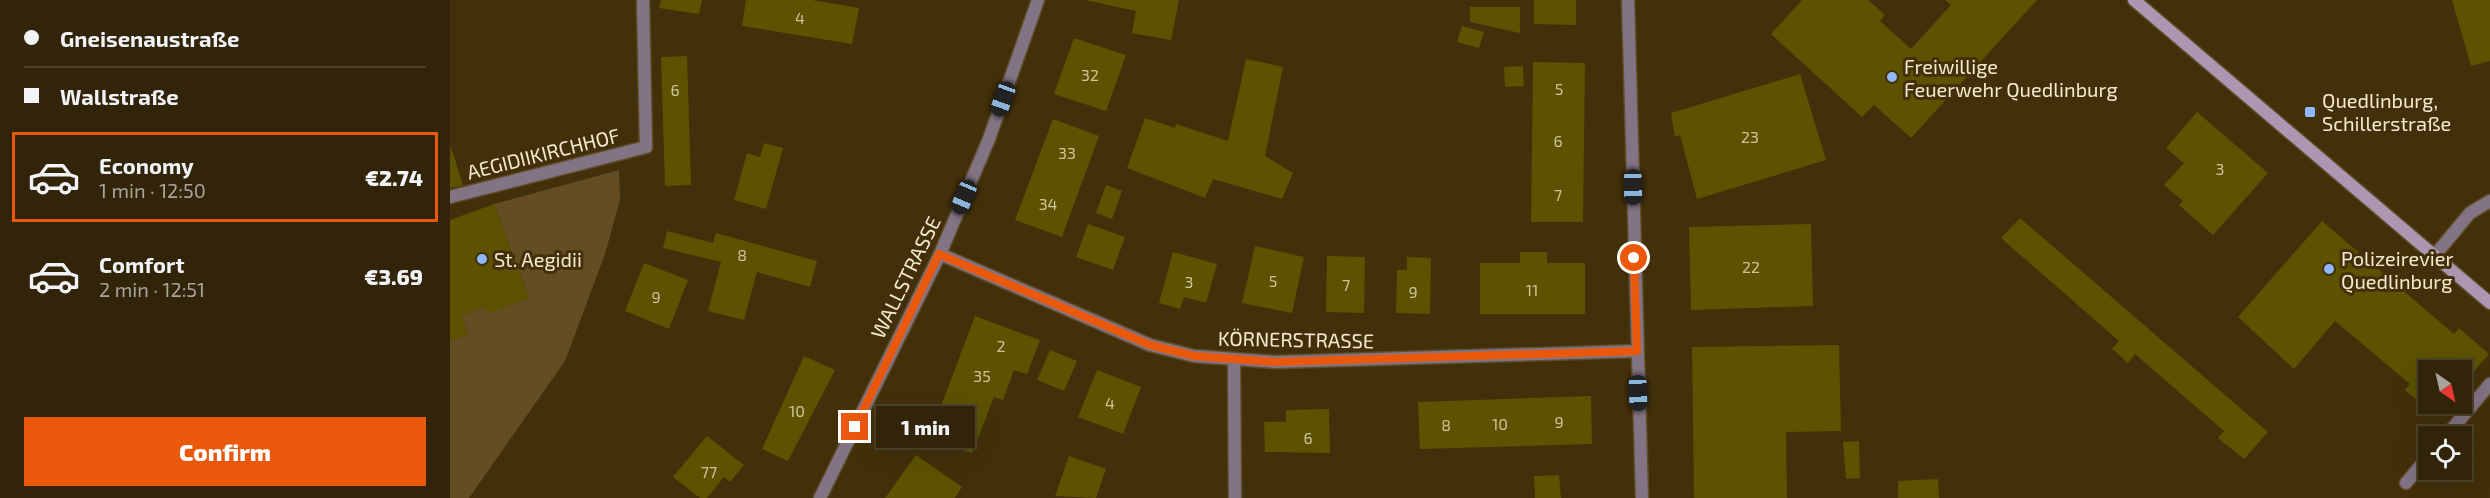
<!DOCTYPE html>
<html lang="en">
<head>
<meta charset="utf-8">
<style>
	:root { --surface:#322408; --page:#3a2c12; --text:#f1f3f6; --muted:#a8a49c; --line:#4d4129; --accent:#ea580c }
	body { margin:0; font-family:"Exo 2",sans-serif; background:var(--page); color:var(--text); height:100vh; display:flex; flex-direction:column; font-size:22px; white-space:nowrap }
	* { box-sizing:border-box; margin:0 }
	p { font-size:20px; color:var(--muted) }
	.icon { flex:none; width:33px; height:33px; fill:none; stroke:currentColor; stroke-width:2; stroke-linecap:round; stroke-linejoin:round }
	.map { position:relative; flex:1; overflow:hidden }
	.details { display:flex; flex-direction:column; background:var(--surface); width:450px }
	.details>* { flex:none }
	.guide { display:grid; align-content:center; height:132px; padding:0 24px; background:var(--surface) }
	.needle { width:39px; rotate:146deg }
	.buttons { position:absolute; left:1968px; top:360px; display:grid; gap:12px }
	.buttons a { display:grid; place-items:center; width:54px; height:54px; border-radius:0px; background:var(--surface); box-shadow:0 6px 24px #0002,0 0 0 2px var(--line); font-size:30px }
	.end { position:absolute; width:27px; height:27px; margin:-14px; border:8px solid #ea580c; background:#fff; box-shadow:0 0 0 3px #fff }
	.from { border-radius:50% }
	.bubble { position:absolute; height:42px; border-radius:0px; background:var(--surface); box-shadow:0 6px 24px #0002,0 0 0 2px var(--line); font-size:20px; font-weight:800; line-height:42px; text-align:center }
	.car { position:absolute; width:18px; height:36px; margin:-18px -9px; border-radius:8px; box-shadow:0 0 4px 2px #0007; background:linear-gradient(#222 24%,#8ab4d8 0 40%,#222 0 76%,#8ab4d8 0 86%,#222 0) }
	.guide b { display:flex; align-items:center; gap:21px; height:57px; font-size:22px }
	.guide b+b { border-top:2px solid var(--line) }
	.guide i { width:15px; height:15px; background:var(--text) }
	ul { padding:0; list-style:none }
	li { display:flex; align-items:center; gap:18px; height:90px; margin:0 12px 9px; padding:0 12px; border:3px solid transparent; border-radius:0px }
	li div { flex:1 }
	li b { display:block; font-size:22px }
	li em { font-style:normal; font-weight:800 }
	li.current { border-color:var(--accent) }
	li>.icon { width:54px; height:54px; stroke-width:1.5 }
	.action { display:flex; gap:12px; margin-top:auto; padding:12px 24px }
	.action a { flex:1; height:69px; border-radius:0px; background:var(--accent); color:#fff; font-size:24px; font-weight:800; line-height:69px; text-align:center }
	main { display:flex; flex:1; min-height:0 }
	.map>svg:first-child { display:block }
</style>
</head>
<body>
<main>
<section class="details">
<div class="guide">
<b><i class="from"></i>Gneisenaustraße</b>
<b><i></i>Wallstraße</b>
</div>
<ul>
<li class="current"><svg class="icon" aria-label="car" viewBox="0 0 24 24"><path d="M5 17H2v-5l4-1 3-4h7l3 4 3 1v5h-3M9 17h6M6 11h13"/><circle cx="7" cy="17" r="2"/><circle cx="17" cy="17" r="2"/></svg><div><b>Economy</b><p>1 min · 12:50</p></div><em>€2.74</em></li>
<li><svg class="icon" aria-label="car" viewBox="0 0 24 24"><path d="M5 17H2v-5l4-1 3-4h7l3 4 3 1v5h-3M9 17h6M6 11h13"/><circle cx="7" cy="17" r="2"/><circle cx="17" cy="17" r="2"/></svg><div><b>Comfort</b><p>2 min · 12:51</p></div><em>€3.69</em></li>
</ul>
<div class="action"><a>Confirm</a></div>
</section>
<div class="map">
<svg width="2040" height="498" viewBox="0 0 2040 498">
	<rect width="100%" height="100%" fill="#42300a"/>
	<path fill="#644d23" d="M 169,170 L 170,200 L 155,254 L 115,361 L 19,498 L 0,498 L 0,341 L 18,335 L 11,315 L 35,306 L 38,313 L 79,298 L 44,204 Z"/>
	<path fill="#5c5200" d="M 211,0 L 252,0 L 249,14 L 209,8 Z
		M 296,0 L 362,0 L 409,8 L 402,44 L 292,26 Z
		M 635,0 L 729,0 L 721,40 L 682,33 L 686,11 Z
		M 1084,0 L 1126,0 L 1126,25 L 1084,24 Z
		M 1352,0 L 1418,0 L 1435,15 L 1430,21 L 1461,49 L 1501,5 L 1495,0 L 1587,0 L 1461,138 L 1424,105 L 1412,117 L 1321,34 Z
		M 2002,0 L 2040,0 L 2040,61 L 2021,66 Z
		M 1020,7 L 1070,7 L 1070,33 L 1020,22 Z
		M 1012,26 L 1034,32 L 1029,48 L 1007,42 Z
		M 624,38 L 676,55 L 656,111 L 604,94 Z
		M 237,56 L 241,185 L 215,186 L 211,57 Z
		M 796,59 L 833,67 L 815,156 L 843,173 L 832,199 L 763,179 L 755,198 L 677,168 L 695,118 L 725,128 L 726,124 L 778,141 Z
		M 1083,62 L 1135,63 L 1133,222 L 1081,222 Z
		M 1073,66 L 1074,86 L 1055,87 L 1054,67 Z
		M 1350,74 L 1376,160 L 1247,199 L 1230,135 L 1225,137 L 1221,113 Z
		M 1747,112 L 1818,173 L 1763,235 L 1729,205 L 1733,201 L 1714,185 L 1734,163 L 1716,148 Z
		M 603,119 L 649,136 L 612,237 L 565,220 Z
		M 314,143 L 333,148 L 316,209 L 284,200 L 297,153 L 310,157 Z
		M 0,146 L 4,156 L 13,186 L 0,188 Z
		M 656,185 L 672,191 L 662,219 L 646,213 Z
		M 44,204 L 79,298 L 37,314 L 35,306 L 11,315 L 18,335 L 0,341 L 0,220 Z
		M 1570,218 L 1818,432 L 1794,459 L 1768,438 L 1774,431 L 1685,354 L 1678,363 L 1662,349 L 1669,341 L 1551,238 Z
		M 1872,221 L 2004,334 L 2009,328 L 2039,354 L 2012,385 L 2012,370 L 1978,370 L 1978,404 L 1995,404 L 1985,416 L 1955,390 L 1960,384 L 1885,321 L 1844,369 L 1788,317 Z
		M 638,224 L 675,237 L 663,270 L 626,257 Z
		M 1361,224 L 1363,306 L 1241,310 L 1239,227 Z
		M 217,231 L 263,243 L 266,233 L 367,261 L 360,287 L 307,272 L 294,320 L 258,311 L 271,262 L 213,248 Z
		M 805,246 L 854,257 L 842,313 L 792,303 Z
		M 723,252 L 767,264 L 756,303 L 734,297 L 730,309 L 709,303 Z
		M 1070,252 L 1097,252 L 1097,263 L 1135,263 L 1135,314 L 1030,314 L 1030,263 L 1070,263 Z
		M 877,256 L 915,257 L 914,313 L 876,312 Z
		M 957,257 L 981,258 L 980,314 L 946,313 L 947,270 L 957,270 Z
		M 194,263 L 238,280 L 219,329 L 175,311 Z
		M 525,316 L 590,340 L 577,374 L 564,370 L 553,400 L 544,397 L 522,453 L 507,448 L 510,437 L 483,427 Z
		M 1389,345 L 1391,431 L 1336,432 L 1337,498 L 1244,498 L 1242,347 Z
		M 600,350 L 627,361 L 614,391 L 587,380 Z
		M 354,356 L 385,370 L 338,461 L 312,449 Z
		M 647,370 L 691,387 L 673,434 L 628,417 Z
		M 1141,396 L 1142,444 L 970,449 L 968,402 Z
		M 879,409 L 880,453 L 815,452 L 814,422 L 836,422 L 836,410 Z
		M 257,436 L 294,465 L 280,482 L 274,477 L 257,498 L 250,498 L 223,477 Z
		M 1409,441 L 1410,478 L 1396,479 L 1393,442 Z
		M 466,455 L 512,487 L 505,498 L 435,498 Z
		M 619,456 L 656,469 L 646,498 L 605,496 Z
		M 1109,475 L 1111,498 L 1085,498 L 1084,476 Z
		M 1488,479 L 1489,498 L 1448,498 L 1448,481 Z"/>
	<g fill="none" stroke-linecap="round" stroke-linejoin="round">
		<defs>
			<path id="service" d="M 1996,436 L 2040,384
				M 1956,483 L 1978,457"/>
			<path id="minor" d="M 1178,0 L 1192,498
				M 0,197 L 196,147 L 193,0
				M 490,254 L 700,345 L 744,356 L 825,362 L 1187,351
				M 1985,255 L 2020,213 L 2040,201
				M 784,361 L 785,498
				M 370,498 L 490,254 L 539,139 L 588,0"/>
			<path id="secondary" d="M 1684,0 L 2040,303"/>
		</defs>
		<use href="#service" stroke="#5f4e2a" stroke-width="15"/>
		<use href="#minor" stroke="#5f4e2a" stroke-width="15"/>
		<use href="#secondary" stroke="#5f4e2a" stroke-width="15"/>
		<use href="#service" stroke="#827385" stroke-width="12"/>
		<use href="#minor" stroke="#827385" stroke-width="12"/>
		<use href="#secondary" stroke="#ae96b3" stroke-width="12"/>
	</g>
	<g fill="none" stroke-linecap="round" stroke-linejoin="round">
		<path stroke="#ea580c" stroke-width="8" d="M 405,427 L 489,254 L 700,345 L 744,356 L 825,362 L 1187,351 L 1184,258"/>
	</g>
	<g fill="#90b8fd" stroke="#42300a" stroke-width="2">
		<circle cx="1442" cy="77" r="6"/>
		<rect x="1854" y="106" width="12" height="12" rx="3"/>
		<circle cx="32" cy="259" r="6"/>
		<circle cx="1879" cy="269" r="6"/>
	</g>
	<g text-anchor="middle" dominant-baseline="central" stroke-width="6" stroke-linejoin="round" paint-order="stroke">
		<g font-size="16" fill="#d0c39c">
			<text x="350" y="17">4</text>
			<text x="640" y="74">32</text>
			<text x="1109" y="88">5</text>
			<text x="225" y="89">6</text>
			<text x="1300" y="136">23</text>
			<text x="1108" y="140">6</text>
			<text x="617" y="152">33</text>
			<text x="1770" y="168">3</text>
			<text x="1108" y="194">7</text>
			<text x="598" y="203">34</text>
			<text x="292" y="254">8</text>
			<text x="1301" y="266">22</text>
			<text x="823" y="280">5</text>
			<text x="739" y="281">3</text>
			<text x="896" y="284">7</text>
			<text x="1082" y="289">11</text>
			<text x="963" y="291">9</text>
			<text x="206" y="296">9</text>
			<text x="551" y="345">2</text>
			<text x="532" y="375">35</text>
			<text x="660" y="402">4</text>
			<text x="347" y="410">10</text>
			<text x="1109" y="421">9</text>
			<text x="1050" y="423">10</text>
			<text x="996" y="424">8</text>
			<text x="858" y="437">6</text>
			<text x="259" y="471">77</text>
		</g>
		<g font-size="20" fill="#f7e9d0" stroke="#42300a" text-anchor="start">
			<text x="1454" y="66">Freiwillige<tspan x="1454" dy="23">Feuerwehr Quedlinburg</tspan></text>
			<text x="1872" y="100">Quedlinburg,<tspan x="1872" dy="23">Schillerstraße</tspan></text>
			<text x="1891" y="258">Polizeirevier<tspan x="1891" dy="23">Quedlinburg</tspan></text>
			<text x="44" y="259">St. Aegidii</text>
		</g>
		<g font-size="20" fill="#f7e9d0" stroke="#42300a">
			<text transform="translate(93 153) rotate(-14)">AEGIDIIKIRCHHOF</text>
			<text transform="translate(455 277) rotate(-64)">WALLSTRASSE</text>
			<text transform="translate(846 339) rotate(1)">KÖRNERSTRASSE</text>
		</g>
	</g>
</svg>
<div class="buttons">
<a><svg class="needle" viewBox="-14 -14 28 28"><path d="M0-13l5 13h-10z" fill="#e53935"/><path d="M0 13l5-13h-10z" fill="#a8a49c"/></svg></a>
<a><svg class="icon" aria-label="locate" viewBox="0 0 24 24"><circle cx="12" cy="12" r="6"/><path d="M12 2v4M12 18v4M2 12h4M18 12h4"/></svg></a>
</div>
<i class="end from" style="left:1184px;top:258px"></i>
<i class="end" style="left:405px;top:427px"></i>
<div class="bubble" style="left:426px;top:406px;width:99px">1 min</div>
<i class="car" style="left:553px;top:99px;rotate:200deg"></i>
<i class="car" style="left:1183px;top:187px;rotate:179deg"></i>
<i class="car" style="left:514px;top:197px;rotate:203deg"></i>
<i class="car" style="left:1188px;top:393px;rotate:178deg"></i>
</div>
</main>
</body>
</html>
